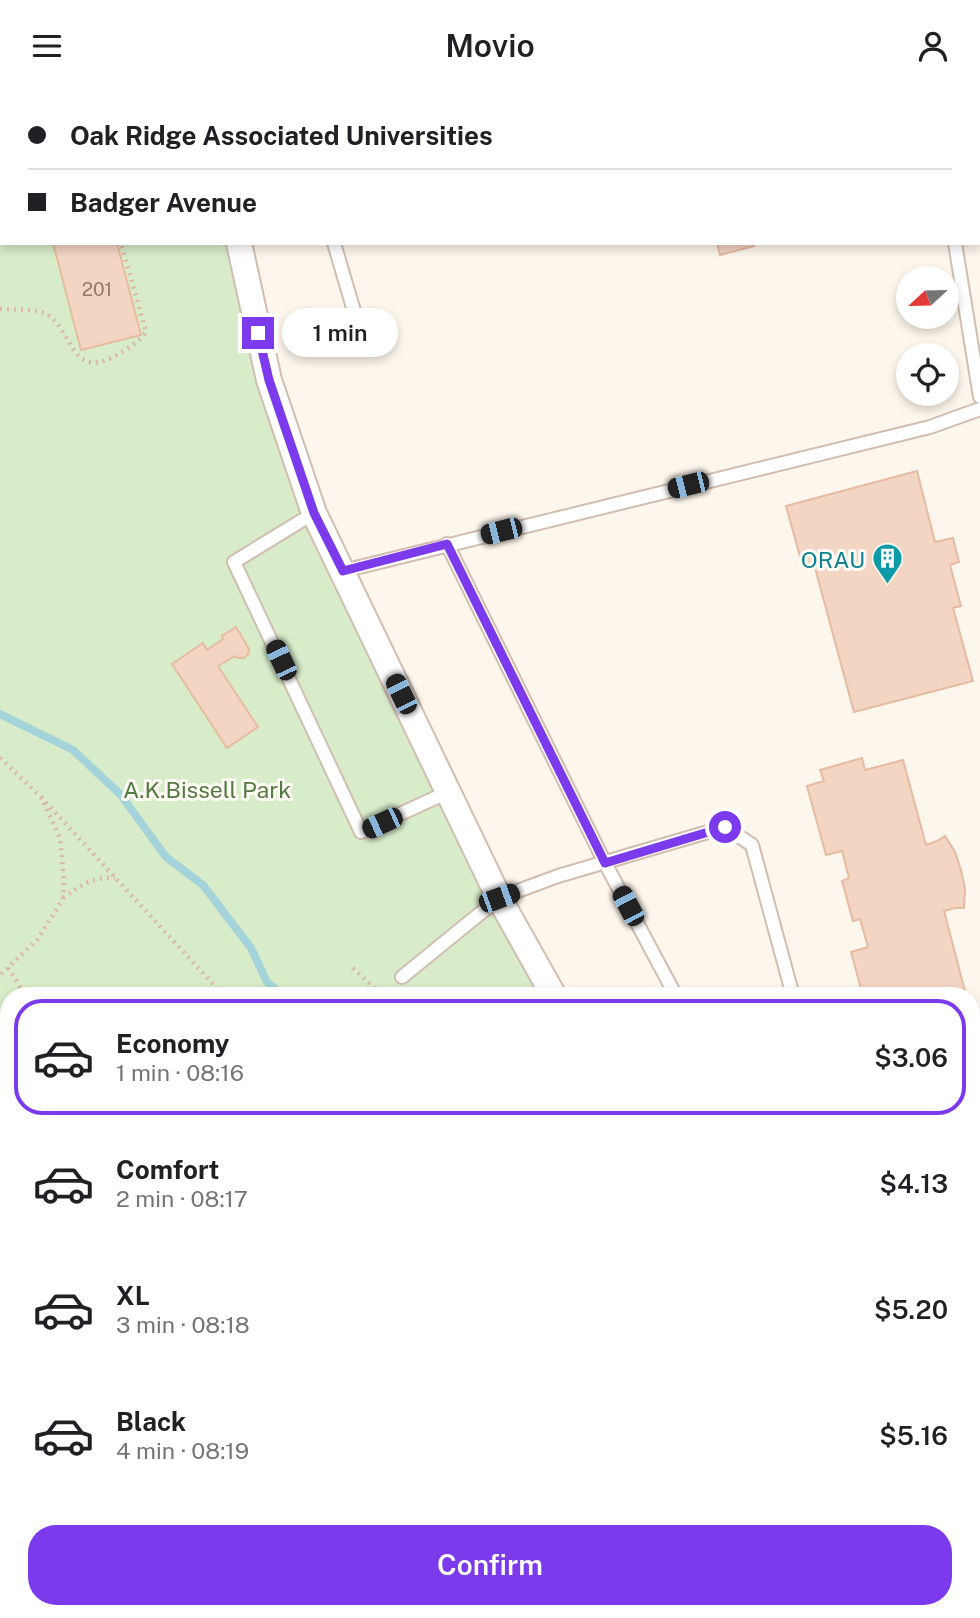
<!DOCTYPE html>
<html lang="en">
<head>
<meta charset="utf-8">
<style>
	:root { --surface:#fff; --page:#f6f6f6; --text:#202124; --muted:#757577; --line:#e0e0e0; --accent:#7c3aed }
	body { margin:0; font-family:"Public Sans",sans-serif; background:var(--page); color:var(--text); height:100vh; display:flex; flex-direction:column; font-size:26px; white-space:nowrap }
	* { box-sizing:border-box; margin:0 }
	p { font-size:23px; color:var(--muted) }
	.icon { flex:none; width:38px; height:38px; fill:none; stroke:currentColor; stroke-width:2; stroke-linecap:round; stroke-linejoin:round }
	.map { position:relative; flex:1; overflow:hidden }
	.drawer { position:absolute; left:0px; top:896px; width:980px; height:632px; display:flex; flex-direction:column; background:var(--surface); border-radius:28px 28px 0 0; box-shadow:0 4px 10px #0003 }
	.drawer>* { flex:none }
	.hud { position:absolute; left:0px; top:0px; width:980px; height:154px; box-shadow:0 4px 10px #0003; display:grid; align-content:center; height:154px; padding:0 28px; background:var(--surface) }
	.needle { width:46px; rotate:248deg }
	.fabs { position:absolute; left:896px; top:175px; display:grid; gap:14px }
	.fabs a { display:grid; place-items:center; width:63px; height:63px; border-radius:50%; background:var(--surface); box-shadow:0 4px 10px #0003; font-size:35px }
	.end { position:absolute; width:32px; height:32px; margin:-16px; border:9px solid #7c3aed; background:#fff; box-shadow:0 0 0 4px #fff }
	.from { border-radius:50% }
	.bubble { position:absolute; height:49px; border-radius:24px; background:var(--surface); box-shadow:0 4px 10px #0003; font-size:23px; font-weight:600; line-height:49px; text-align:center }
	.car { position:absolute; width:21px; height:42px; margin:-21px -10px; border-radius:9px; box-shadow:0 0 5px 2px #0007; background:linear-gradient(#222 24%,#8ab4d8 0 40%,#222 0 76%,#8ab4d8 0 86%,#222 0) }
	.hud b { display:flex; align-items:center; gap:24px; height:66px; font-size:26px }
	.hud b+b { border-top:2px solid var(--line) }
	.hud i { width:18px; height:18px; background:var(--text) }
	ul { padding:12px 0 0; list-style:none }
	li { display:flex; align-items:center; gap:21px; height:116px; margin:0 14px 10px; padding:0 14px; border:4px solid transparent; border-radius:28px }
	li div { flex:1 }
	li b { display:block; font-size:26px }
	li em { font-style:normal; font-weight:600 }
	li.on { border-color:var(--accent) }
	li>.icon { width:63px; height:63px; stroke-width:1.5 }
	.button { display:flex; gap:14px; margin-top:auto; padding:14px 28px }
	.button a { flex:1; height:80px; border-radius:28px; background:var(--accent); color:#fff; font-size:28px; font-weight:600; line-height:80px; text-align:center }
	header { display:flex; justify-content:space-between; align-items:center; height:91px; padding:0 28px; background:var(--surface); font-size:32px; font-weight:600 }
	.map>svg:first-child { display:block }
</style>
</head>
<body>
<header><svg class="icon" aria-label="menu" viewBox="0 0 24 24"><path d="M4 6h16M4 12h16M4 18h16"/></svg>Movio<svg class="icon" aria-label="person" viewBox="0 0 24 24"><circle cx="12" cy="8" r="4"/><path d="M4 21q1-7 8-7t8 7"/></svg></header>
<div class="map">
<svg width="980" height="1527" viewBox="0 0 980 1527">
	<rect width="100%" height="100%" fill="#fdf6ec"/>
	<path fill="#d8ecc9" d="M 0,0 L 195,0 L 196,2 L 2,2 L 2,152 L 228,152 L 258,295 L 544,905 L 9,905 L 9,1510 L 0,1502 Z
		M 971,1414 L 980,1423 L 980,1527 L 29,1527 L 20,1519 L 971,1519 Z"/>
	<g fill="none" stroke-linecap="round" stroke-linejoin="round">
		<path stroke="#a5d3da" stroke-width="8" d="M 0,623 L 73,659 L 120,703 L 166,766 L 203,794 L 251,857 L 267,891 L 283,905
			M 884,1519 L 895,1527
			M 84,1527 L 91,1519"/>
	</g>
	<path fill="#f3d5c3" stroke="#e6bba3" stroke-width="2" d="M 445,0 L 578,0 L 579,2 L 439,2 Z
		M 675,0 L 839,0 L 839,2 L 676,2 Z
		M 53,152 L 117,152 L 141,244 L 81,259 Z
		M 717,152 L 753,152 L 754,155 L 720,164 Z
		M 917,380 L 935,451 L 953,447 L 959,471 L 950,474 L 961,515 L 953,517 L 973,590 L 854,621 L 814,473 L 803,476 L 786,415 Z
		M 236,536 L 249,558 L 248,563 L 244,567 L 238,567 L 235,565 L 218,575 L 258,636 L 227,657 L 172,573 L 203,552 L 207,559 L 223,548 L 222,545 Z
		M 862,667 L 865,679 L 903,669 L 926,754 L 937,750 L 945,745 L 955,761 L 961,779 L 965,798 L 964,817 L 955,817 L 944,820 L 966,904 L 863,905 L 851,861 L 868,856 L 860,828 L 853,830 L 842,790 L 849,787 L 842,760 L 826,764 L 807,695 L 824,690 L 820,679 Z"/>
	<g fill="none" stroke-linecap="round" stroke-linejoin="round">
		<defs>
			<path id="lane" d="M 291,0 L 291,2
				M 930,0 L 930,2
				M 334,152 L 359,237
				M 955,152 L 980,306
				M 314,422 L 234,471 L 361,741 L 448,701
				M 447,453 L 605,772 L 676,905
				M 343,480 L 930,336 L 980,318
				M 402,886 L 499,807 L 558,785 L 725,736 L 752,754 L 793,905
				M 971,1042 L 980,1052
				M 971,1172 L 980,1182"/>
			<path id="street" d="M 205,0 L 205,2
				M 239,152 L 269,289 L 314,422 L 499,807 L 554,905
				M 971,1395 L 980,1404"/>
			<path id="highway" d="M 0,1523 L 5,1527"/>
		</defs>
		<use href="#lane" stroke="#d1beb0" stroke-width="16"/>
		<use href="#street" stroke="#d1beb0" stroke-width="28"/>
		<use href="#highway" stroke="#dad1cd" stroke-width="42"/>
		<path stroke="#d9b8a5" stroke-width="4.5" stroke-dasharray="2 5" stroke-linecap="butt" d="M 0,218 C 13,219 38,217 48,224 C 72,240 72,286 111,267 C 123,261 138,252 146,241 L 121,152
			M 0,667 L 41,706 L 60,747 L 64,789 L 63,808 L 37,849 L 0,884
			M 41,706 L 224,905
			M 63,807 C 81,794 92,786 115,787
			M 8,877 L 26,905
			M 353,877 L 383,905
			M 0,1394 L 9,1402
			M 164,1519 L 166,1527
			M 812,1519 L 818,1527
			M 931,1519 L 937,1527
			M 772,1527 L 780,1519"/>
		<use href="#lane" stroke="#fff" stroke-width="12"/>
		<use href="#street" stroke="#fff" stroke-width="24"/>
		<use href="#highway" stroke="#f7b7a3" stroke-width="38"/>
	</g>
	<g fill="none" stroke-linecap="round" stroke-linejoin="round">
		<path stroke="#7c3aed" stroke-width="9" d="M 258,242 L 269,289 L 314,422 L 343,480 L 447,453 L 605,772 L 725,736"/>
	</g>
	<defs>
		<symbol id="building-pin" viewBox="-11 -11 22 30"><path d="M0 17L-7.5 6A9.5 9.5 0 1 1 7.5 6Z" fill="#0f9aa8" stroke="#fffaf3"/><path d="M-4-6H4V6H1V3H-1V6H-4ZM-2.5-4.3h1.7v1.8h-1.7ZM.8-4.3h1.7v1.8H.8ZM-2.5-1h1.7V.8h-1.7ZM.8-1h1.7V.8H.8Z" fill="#fff"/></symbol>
	</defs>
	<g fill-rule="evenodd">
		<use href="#building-pin" x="870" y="450" width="35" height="47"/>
	</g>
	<g text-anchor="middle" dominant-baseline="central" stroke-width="6" stroke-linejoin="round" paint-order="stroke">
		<g font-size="19" fill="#987a6a">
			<text x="97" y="198">201</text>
		</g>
		<g font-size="23" fill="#0d838f" stroke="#fffaf3" text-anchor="end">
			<text x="865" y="468">ORAU</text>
		</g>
		<g font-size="23" fill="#537a41" stroke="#fffaf3">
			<text x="207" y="698">A.K.Bissell Park</text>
		</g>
	</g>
</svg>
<div class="fabs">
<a><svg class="needle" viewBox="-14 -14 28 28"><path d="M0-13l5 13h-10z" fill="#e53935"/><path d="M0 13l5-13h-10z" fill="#757577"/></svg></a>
<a><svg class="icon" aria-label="locate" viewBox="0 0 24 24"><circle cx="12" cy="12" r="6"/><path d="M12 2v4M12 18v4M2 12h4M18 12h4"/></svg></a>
</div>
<i class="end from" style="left:725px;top:736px"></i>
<i class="end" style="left:258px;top:242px"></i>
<div class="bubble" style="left:282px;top:217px;width:116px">1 min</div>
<i class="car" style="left:688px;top:394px;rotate:256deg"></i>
<i class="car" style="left:501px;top:440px;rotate:256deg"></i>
<i class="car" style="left:281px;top:569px;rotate:335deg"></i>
<i class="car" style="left:401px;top:603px;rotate:334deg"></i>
<i class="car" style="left:382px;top:732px;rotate:245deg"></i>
<i class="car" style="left:499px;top:807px;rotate:70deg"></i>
<i class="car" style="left:628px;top:815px;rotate:332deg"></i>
<div class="hud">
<b><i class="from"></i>Oak Ridge Associated Universities</b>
<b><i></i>Badger Avenue</b>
</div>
<section class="drawer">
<ul>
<li class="on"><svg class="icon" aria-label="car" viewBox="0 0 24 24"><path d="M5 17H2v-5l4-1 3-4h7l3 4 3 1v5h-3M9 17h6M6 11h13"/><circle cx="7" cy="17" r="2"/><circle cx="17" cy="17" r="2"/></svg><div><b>Economy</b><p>1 min · 08:16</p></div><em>$3.06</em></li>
<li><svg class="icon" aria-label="car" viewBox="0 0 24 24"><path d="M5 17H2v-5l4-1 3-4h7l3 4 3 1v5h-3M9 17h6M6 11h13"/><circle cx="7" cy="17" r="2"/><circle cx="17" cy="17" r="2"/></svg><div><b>Comfort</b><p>2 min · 08:17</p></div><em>$4.13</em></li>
<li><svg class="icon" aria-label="car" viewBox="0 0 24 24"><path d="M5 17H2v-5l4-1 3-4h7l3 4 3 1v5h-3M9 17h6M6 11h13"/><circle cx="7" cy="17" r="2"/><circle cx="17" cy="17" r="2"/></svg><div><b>XL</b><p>3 min · 08:18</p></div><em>$5.20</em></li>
<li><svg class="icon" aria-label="car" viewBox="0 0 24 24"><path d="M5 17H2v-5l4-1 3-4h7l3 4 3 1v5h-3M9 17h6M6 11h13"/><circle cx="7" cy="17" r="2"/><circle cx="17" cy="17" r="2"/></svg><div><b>Black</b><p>4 min · 08:19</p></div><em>$5.16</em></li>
</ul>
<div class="button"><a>Confirm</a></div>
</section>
</div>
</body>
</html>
